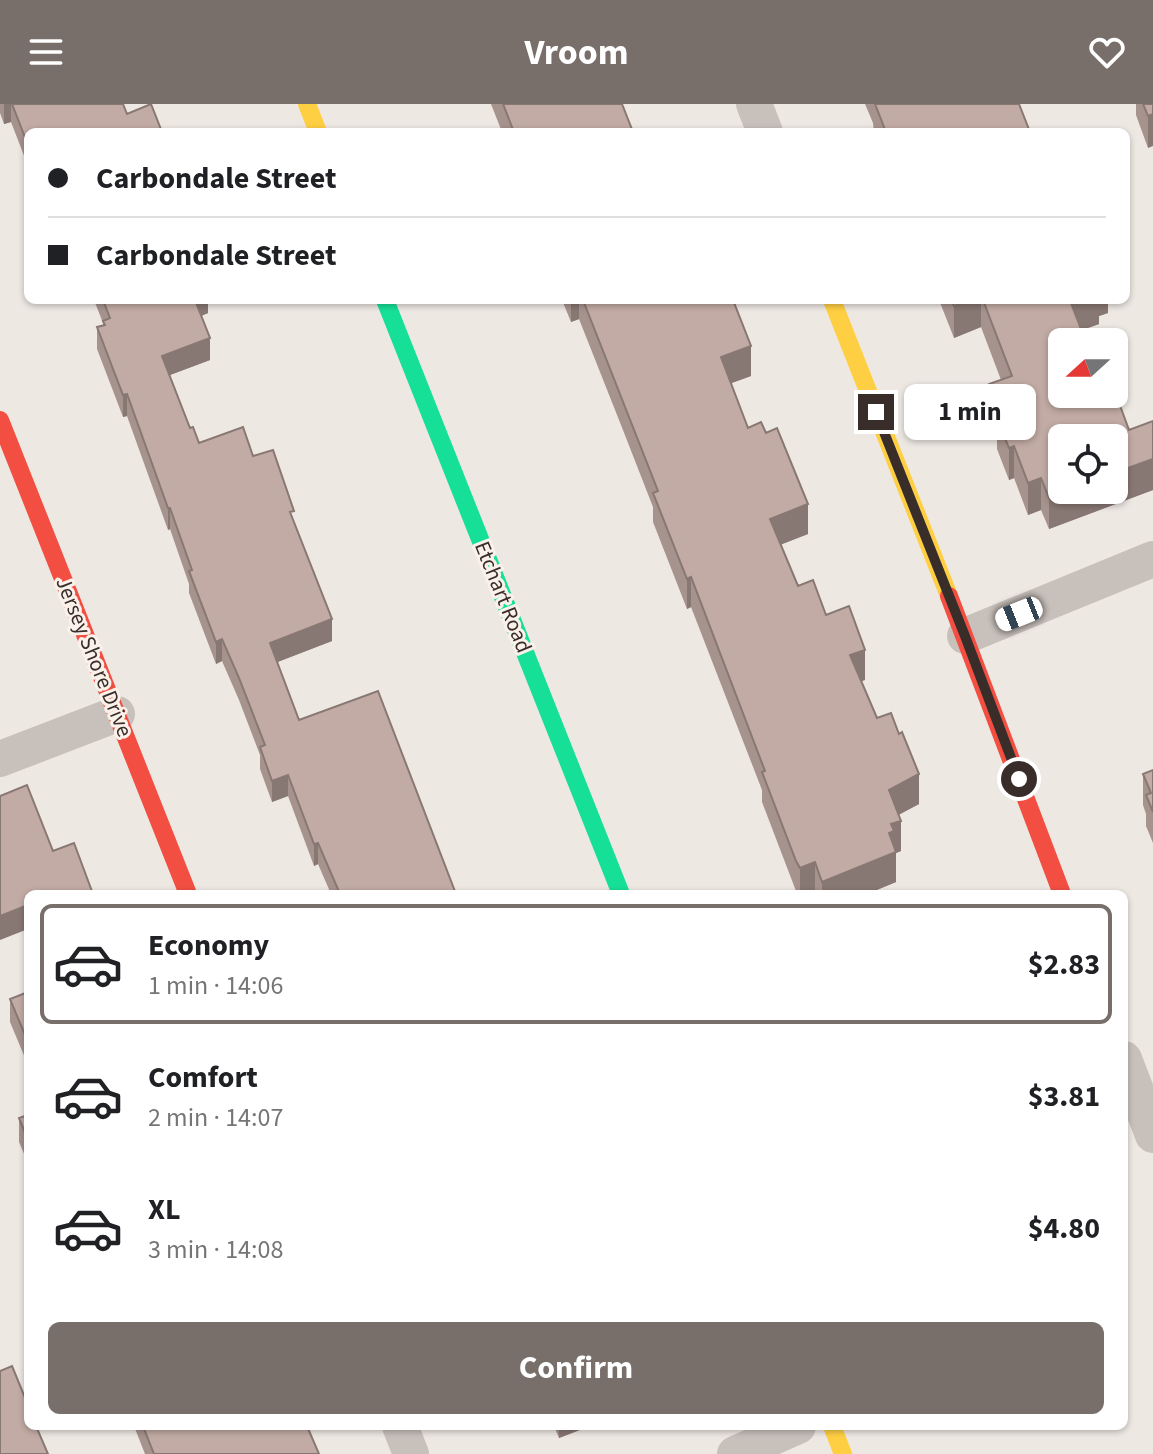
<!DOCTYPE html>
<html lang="en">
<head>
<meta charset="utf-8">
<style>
	:root { --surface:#fff; --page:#f6f6f6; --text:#202124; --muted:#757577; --line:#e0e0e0; --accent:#786e6a }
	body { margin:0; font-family:"Source Sans 3",sans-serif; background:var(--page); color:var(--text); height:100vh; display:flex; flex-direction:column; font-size:30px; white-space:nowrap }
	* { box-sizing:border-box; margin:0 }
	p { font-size:26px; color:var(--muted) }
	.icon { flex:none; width:44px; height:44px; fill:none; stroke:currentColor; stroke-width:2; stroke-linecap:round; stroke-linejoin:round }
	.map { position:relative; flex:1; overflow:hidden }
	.drawer { position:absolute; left:24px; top:786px; width:1104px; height:540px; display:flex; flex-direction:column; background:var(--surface); border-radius:12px; box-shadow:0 2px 6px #0004 }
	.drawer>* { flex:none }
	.hud { position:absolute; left:24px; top:24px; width:1106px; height:176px; border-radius:12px; box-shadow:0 2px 6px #0004; display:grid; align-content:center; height:176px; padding:0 24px; background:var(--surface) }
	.needle { width:52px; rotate:249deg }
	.controls { position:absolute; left:1048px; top:224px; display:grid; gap:16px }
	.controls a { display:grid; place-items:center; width:80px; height:80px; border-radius:12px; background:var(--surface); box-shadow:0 2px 6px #0004; font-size:40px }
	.end { position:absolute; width:36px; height:36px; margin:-18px; border:10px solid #392d29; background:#fff; box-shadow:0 0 0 4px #fff }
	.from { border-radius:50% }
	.bubble { position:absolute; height:56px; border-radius:12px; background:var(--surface); box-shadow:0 2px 6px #0004; font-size:26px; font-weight:700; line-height:56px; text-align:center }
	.car { position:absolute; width:24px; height:48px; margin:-24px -12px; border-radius:10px; box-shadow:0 0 6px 2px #0007; background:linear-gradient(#fff 24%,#345 0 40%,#fff 0 76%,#345 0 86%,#fff 0) }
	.hud b { display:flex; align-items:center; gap:28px; height:76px; font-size:30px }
	.hud b+b { border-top:2px solid var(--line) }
	.hud i { width:20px; height:20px; background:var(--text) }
	ul { padding:14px 0 0; list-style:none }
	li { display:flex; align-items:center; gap:24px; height:120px; margin:0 16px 12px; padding:0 8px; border:4px solid transparent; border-radius:12px }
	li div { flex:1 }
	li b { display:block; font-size:30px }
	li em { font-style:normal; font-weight:700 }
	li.current { border-color:var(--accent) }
	li>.icon { width:72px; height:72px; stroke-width:1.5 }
	.button { display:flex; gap:16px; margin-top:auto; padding:16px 24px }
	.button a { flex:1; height:92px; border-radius:12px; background:var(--accent); color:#fff; font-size:32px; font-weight:700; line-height:92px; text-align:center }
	header { display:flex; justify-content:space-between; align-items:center; height:104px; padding:0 24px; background:var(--accent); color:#fff; font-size:36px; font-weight:700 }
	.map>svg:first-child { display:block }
</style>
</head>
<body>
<header><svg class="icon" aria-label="menu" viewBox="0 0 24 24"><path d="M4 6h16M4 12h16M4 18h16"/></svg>Vroom<svg class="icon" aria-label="heart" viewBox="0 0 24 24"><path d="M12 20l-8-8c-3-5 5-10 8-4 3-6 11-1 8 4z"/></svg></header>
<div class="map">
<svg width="1153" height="1350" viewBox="0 0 1153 1350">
	<rect width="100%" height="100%" fill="#eee8e3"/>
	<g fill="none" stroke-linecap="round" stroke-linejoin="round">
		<path stroke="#c8c0bb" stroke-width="36" d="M 754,0 L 765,28
			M 965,532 L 1153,455
			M 0,655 L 117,610
			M 1124,955 L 1153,1031
			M 400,1322 L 411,1350
			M 735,1350 L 798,1322"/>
		<path stroke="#16e098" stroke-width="18" d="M 385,196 L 621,790"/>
		<path stroke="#ffcf43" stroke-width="18" d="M 307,0 L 318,28
			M 832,196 L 949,492
			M 832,1322 L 843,1350"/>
		<path stroke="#f24e42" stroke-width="18" d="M 0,316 L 188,790
			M 949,492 L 1062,790"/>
	</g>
	<path fill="#a7938d" d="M 0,0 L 123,0 L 127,10 L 28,28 L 28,62 L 11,18 L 4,20 L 0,9 Z
		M 491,0 L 622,0 L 633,28 L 502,28 Z
		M 865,0 L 1019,0 L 1030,28 L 874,28 L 873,19 Z
		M 1136,0 L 1153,0 L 1148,44 L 1136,11 Z
		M 94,196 L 208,196 L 208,209 L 201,212 L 210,256 L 170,271 L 190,324 L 199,339 L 253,352 L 294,419 L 332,537 L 277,558 L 299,616 L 456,790 L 331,790 L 318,760 L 314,762 L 288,692 L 272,698 L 260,665 L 260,651 L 239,596 L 222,557 L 216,560 L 189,489 L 189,480 L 170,425 L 168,426 L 127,312 L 123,313 L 97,245 L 97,223 L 103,221 L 103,219 Z
		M 562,196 L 733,196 L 751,272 L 731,279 L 748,324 L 808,430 L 781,440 L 798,482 L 826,511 L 865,576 L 861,577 L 877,614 L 919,700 L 898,711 L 901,747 L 896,748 L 896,778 L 867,790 L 816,790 L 815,788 L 810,790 L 797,790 L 796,787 L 762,698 L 762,686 L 691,503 L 687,505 L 653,418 L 653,403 L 621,321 L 579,215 L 571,218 Z
		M 939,196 L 1108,196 L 1108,209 L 1099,212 L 1099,220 L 1082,226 L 1062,238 L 1129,326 L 1153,317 L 1153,386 L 1049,425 L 1041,406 L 1028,411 L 1014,374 L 1009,376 L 997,345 L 997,331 L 989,311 L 989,280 L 1001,276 L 981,223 L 954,234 Z
		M 1153,666 L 1153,739 L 1146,722 L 1146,710 L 1143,701 L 1143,670 Z
		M 28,888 L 28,961 L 10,918 L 10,895 Z
		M 28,1011 L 28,1059 L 19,1038 L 19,1014 Z
		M 134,1322 L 307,1322 L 319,1350 L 145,1350 Z
		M 554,1322 L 590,1322 L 559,1334 Z"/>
	<path fill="#887873" d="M 4,0 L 11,0 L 11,18 L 4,20 Z
		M 1153,10 L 1153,42 L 1148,44 L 1148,12 Z
		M 194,196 L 208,196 L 208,209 L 194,215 Z
		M 571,196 L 579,196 L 579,215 L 571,218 Z
		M 970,196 L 981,196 L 981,223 L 954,234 L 954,202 Z
		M 1079,196 L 1108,196 L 1108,209 L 1099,212 L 1099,220 L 1071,230 L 1071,199 Z
		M 210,234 L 210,256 L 162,274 L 162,252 Z
		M 751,242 L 751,272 L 721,283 L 721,253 Z
		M 127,290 L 127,312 L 123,313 L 123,291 Z
		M 1014,342 L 1014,374 L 1009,376 L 1009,344 Z
		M 1153,355 L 1153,386 L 1049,425 L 1049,394 L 1070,386 L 1114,386 L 1114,369 Z
		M 1041,374 L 1041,406 L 1028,411 L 1028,379 Z
		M 808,400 L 808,430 L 770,445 L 770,415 Z
		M 168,404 L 170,404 L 170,425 L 168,426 Z
		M 691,473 L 691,503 L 687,505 L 687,475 Z
		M 332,515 L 332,537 L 270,561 L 270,539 Z
		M 222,535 L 222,557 L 216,560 L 216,538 Z
		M 865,546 L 865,576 L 850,581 L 850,551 Z
		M 919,670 L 919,700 L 889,716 L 889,686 Z
		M 288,671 L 288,692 L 272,698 L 272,677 Z
		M 901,717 L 901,747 L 894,750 L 896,748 L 896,778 L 867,790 L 822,790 L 822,778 L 889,729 L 891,720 Z
		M 318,739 L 318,760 L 314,762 L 314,740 Z
		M 815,758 L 815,788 L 810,790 L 800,790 L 800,764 Z
		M 28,801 L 28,825 L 0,836 L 0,812 Z
		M 559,1322 L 590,1322 L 559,1334 Z"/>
	<path fill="#c2aba4" stroke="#887873" stroke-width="2" d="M 12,0 L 123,0 L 127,10 L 151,0 L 162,28 L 28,28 L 28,41 Z
		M 503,0 L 622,0 L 633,28 L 514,28 Z
		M 875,0 L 1019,0 L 1030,28 L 886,28 Z
		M 1143,0 L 1153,0 L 1153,10 L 1148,12 Z
		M 103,196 L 195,196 L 210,234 L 162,252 L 190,324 L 193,323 L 199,339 L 243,323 L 253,352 L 273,346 L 294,407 L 290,408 L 332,515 L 270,539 L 299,616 L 378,587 L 456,790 L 340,790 L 318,739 L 314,740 L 288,671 L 272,677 L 260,643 L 265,641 L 239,574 L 222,535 L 216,538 L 189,467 L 192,466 L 170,404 L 168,404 L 127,290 L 123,291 L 97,223 L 105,221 L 103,217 L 110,214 Z
		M 583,196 L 733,196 L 751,242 L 721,253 L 748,324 L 761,318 L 766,329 L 777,324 L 808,400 L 770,415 L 798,482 L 813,476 L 826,511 L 849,502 L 865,546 L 850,551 L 877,614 L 891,609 L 899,630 L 902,628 L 919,670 L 889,686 L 901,717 L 891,720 L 894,727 L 889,729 L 896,748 L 822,778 L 815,758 L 800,764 L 796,757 L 762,668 L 765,667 L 691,473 L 687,475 L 653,389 L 658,387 Z
		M 951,196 L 970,196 L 954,202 Z
		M 983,196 L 1079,196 L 1071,199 L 1086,238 L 1062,238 L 1062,290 L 1114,290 L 1114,285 L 1129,326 L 1153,317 L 1153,355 L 1114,369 L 1114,334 L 1062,334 L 1062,386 L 1070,386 L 1049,394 L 1041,374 L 1028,379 L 1014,342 L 1009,344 L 997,314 L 1002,312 L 989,280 L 1012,272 Z
		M 1153,666 L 1153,708 L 1146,691 L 1151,689 L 1143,670 Z
		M 27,681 L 53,747 L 74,739 L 93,790 L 28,790 L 28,801 L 0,812 L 0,692 Z
		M 28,888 L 28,938 L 10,895 Z
		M 28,1011 L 28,1036 L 19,1014 Z
		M 12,1262 L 28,1301 L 28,1322 L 36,1322 L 48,1350 L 0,1350 L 0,1267 Z
		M 143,1322 L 307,1322 L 319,1350 L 154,1350 Z"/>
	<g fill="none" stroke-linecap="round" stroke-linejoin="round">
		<path stroke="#392d29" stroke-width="10" d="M 876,308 L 965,532 L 1019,675"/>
	</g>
	<g text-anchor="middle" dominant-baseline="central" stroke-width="6" stroke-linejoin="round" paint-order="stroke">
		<g font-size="22" fill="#392d29" stroke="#faf2ea">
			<text transform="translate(503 493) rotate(68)">Etchart Road</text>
			<text transform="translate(94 553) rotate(68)">Jersey Shore Drive</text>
		</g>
	</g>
</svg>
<div class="controls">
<a><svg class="needle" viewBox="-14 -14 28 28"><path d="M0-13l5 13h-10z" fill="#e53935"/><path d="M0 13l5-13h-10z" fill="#757577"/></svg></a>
<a><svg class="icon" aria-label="locate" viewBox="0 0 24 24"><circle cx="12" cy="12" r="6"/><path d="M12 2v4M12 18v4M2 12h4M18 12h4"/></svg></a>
</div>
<i class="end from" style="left:1019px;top:675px"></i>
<i class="end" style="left:876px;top:308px"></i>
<div class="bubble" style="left:904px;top:280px;width:132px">1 min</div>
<i class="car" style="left:1019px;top:510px;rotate:248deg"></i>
<div class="hud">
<b><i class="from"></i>Carbondale Street</b>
<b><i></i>Carbondale Street</b>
</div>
<section class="drawer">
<ul>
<li class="current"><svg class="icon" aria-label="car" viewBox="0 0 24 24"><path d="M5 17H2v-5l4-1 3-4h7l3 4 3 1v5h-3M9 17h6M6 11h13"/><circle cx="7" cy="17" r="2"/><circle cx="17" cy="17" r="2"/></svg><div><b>Economy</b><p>1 min · 14:06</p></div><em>$2.83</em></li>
<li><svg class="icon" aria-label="car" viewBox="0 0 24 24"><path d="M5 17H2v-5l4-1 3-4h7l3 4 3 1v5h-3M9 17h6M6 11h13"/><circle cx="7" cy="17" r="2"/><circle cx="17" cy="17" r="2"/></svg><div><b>Comfort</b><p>2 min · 14:07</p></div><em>$3.81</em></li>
<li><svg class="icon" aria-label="car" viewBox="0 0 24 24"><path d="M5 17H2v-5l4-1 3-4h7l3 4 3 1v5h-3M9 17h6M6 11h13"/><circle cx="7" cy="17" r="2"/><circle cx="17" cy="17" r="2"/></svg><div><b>XL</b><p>3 min · 14:08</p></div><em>$4.80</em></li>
</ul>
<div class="button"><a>Confirm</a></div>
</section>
</div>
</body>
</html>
